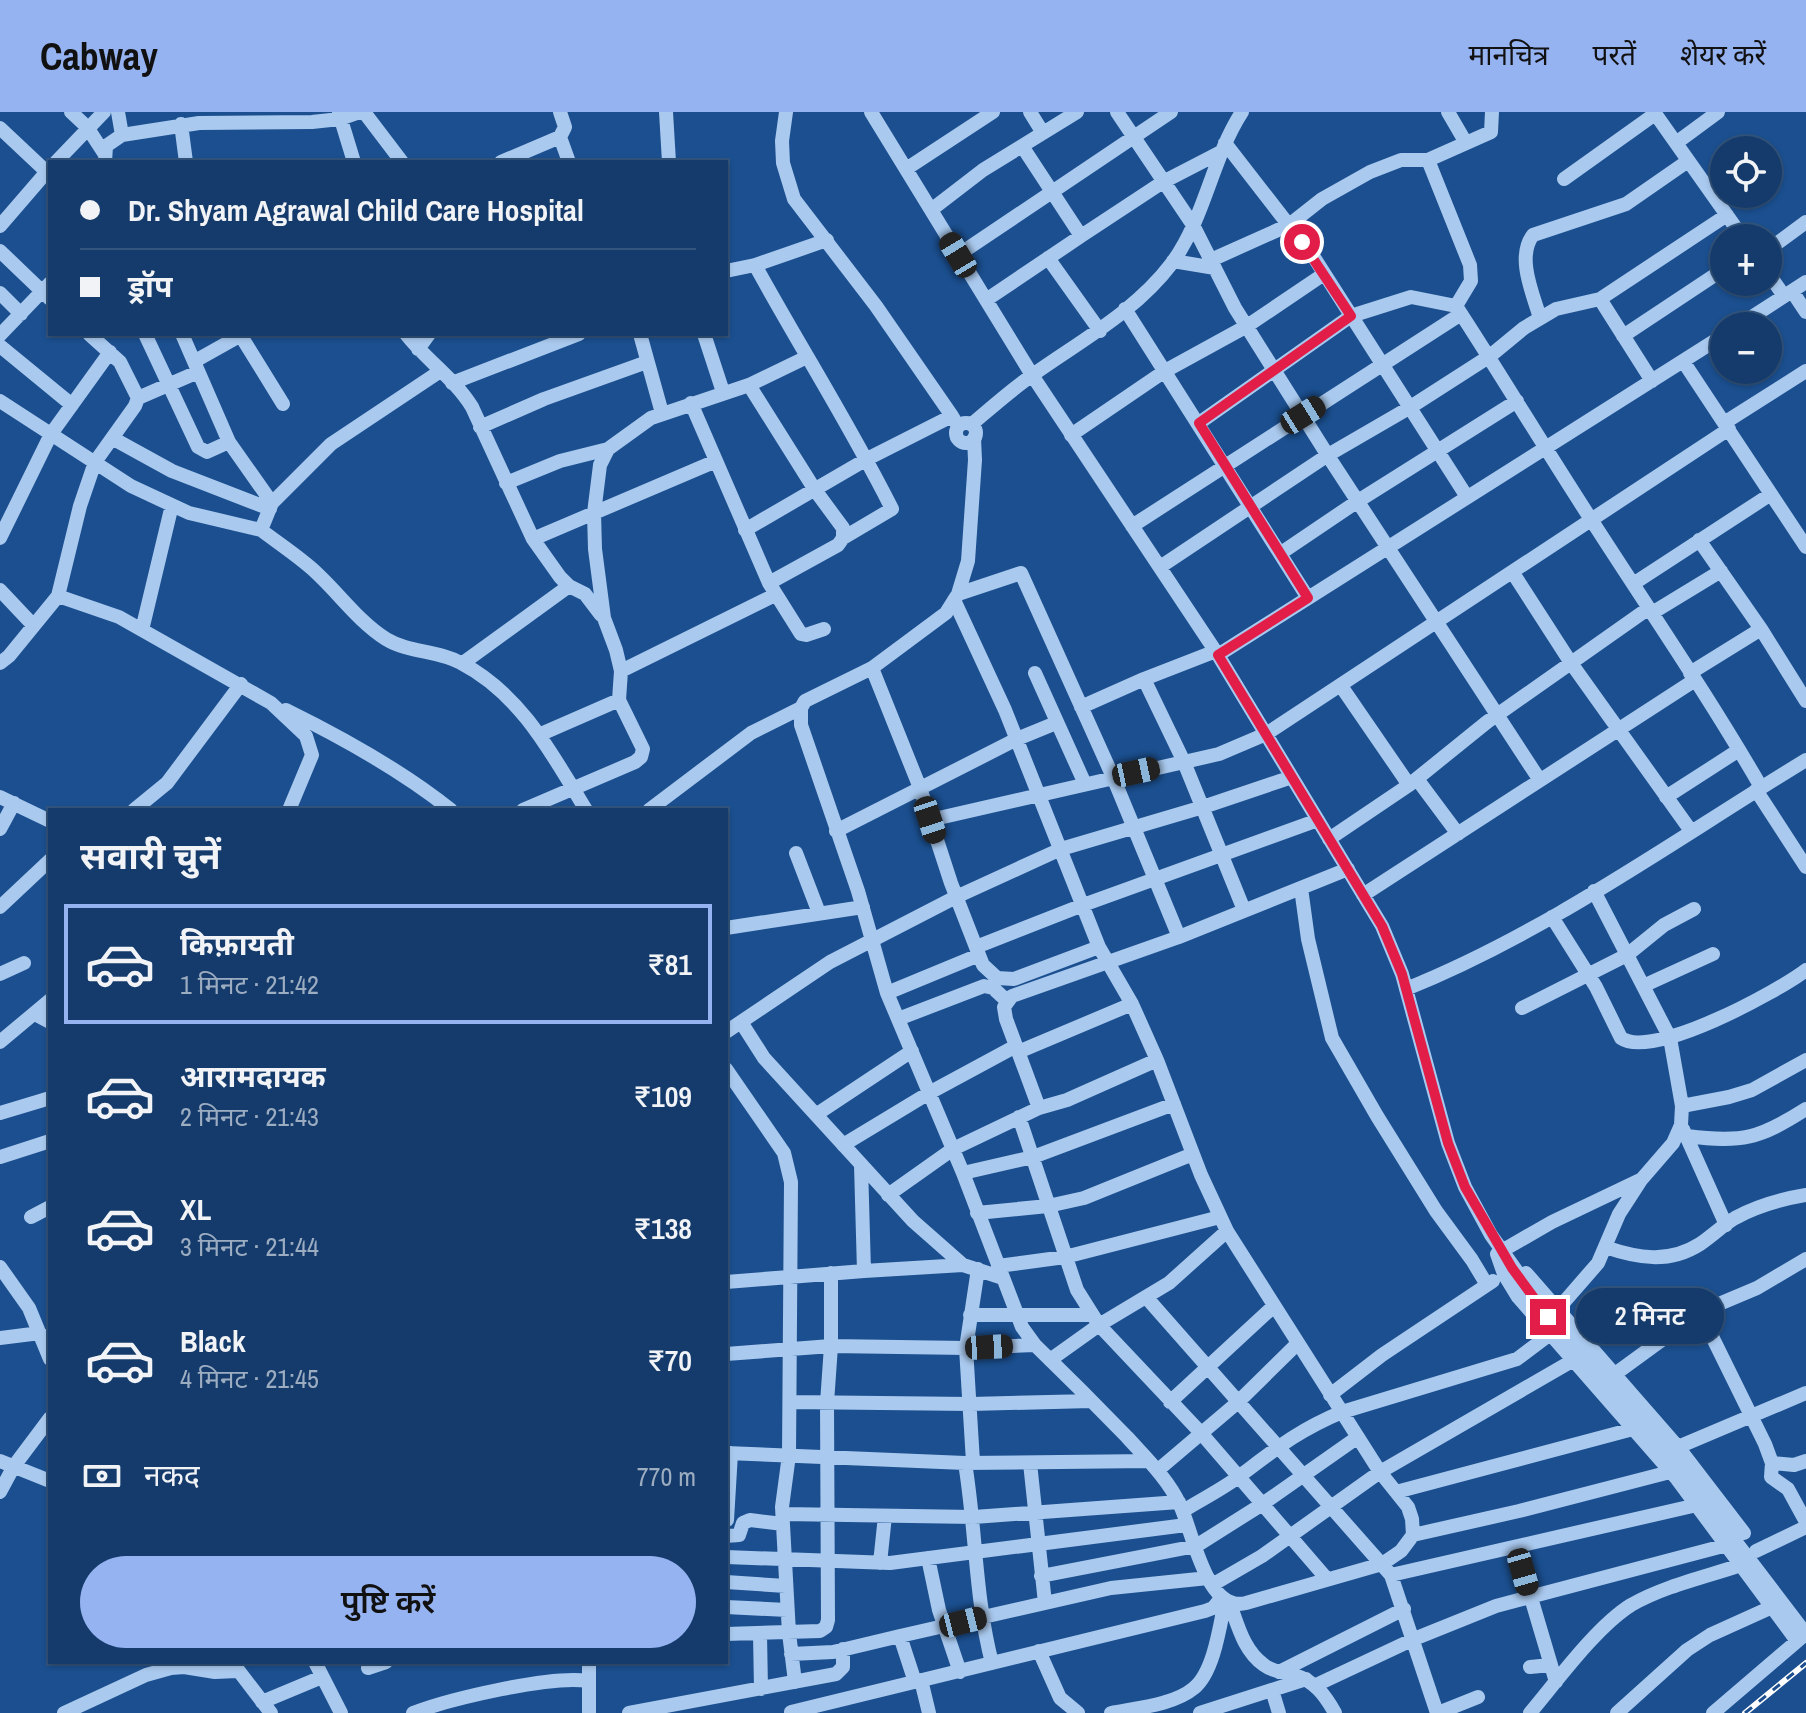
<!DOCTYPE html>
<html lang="hi">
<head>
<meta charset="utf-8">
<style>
	:root { --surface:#143b6b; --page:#214673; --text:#f1f3f6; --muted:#9dadc1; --line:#33557e; --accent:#95b2f1 }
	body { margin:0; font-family:"Archivo Narrow","Noto Sans Devanagari",sans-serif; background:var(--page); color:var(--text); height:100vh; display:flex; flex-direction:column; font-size:30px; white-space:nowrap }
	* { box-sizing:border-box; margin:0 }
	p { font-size:26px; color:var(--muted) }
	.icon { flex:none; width:44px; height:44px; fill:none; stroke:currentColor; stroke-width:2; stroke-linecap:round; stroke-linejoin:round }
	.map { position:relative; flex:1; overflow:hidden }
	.side { position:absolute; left:48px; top:696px; width:680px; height:856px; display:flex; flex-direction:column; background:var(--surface); border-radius:0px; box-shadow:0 2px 6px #0004,0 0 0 2px var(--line) }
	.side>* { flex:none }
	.banner { position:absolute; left:48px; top:48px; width:680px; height:176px; border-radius:0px; box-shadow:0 2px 6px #0004,0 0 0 2px var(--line); display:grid; align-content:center; height:176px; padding:0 32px; background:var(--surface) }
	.fabs { position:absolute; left:1710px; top:24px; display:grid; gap:16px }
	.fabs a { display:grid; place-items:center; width:72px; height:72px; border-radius:50%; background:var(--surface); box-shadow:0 2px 6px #0004,0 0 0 2px var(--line); font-size:40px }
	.end { position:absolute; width:36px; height:36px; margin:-18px; border:10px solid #e11d48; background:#fff; box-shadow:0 0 0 4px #fff }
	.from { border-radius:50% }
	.bubble { position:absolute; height:56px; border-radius:28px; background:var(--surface); box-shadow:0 2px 6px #0004,0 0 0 2px var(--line); font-size:26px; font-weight:600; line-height:56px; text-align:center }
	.car { position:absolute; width:24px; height:48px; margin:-24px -12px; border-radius:10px; box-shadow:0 0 6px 2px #0007; background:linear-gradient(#222 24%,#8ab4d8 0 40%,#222 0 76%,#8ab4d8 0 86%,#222 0) }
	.banner b { display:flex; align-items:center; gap:28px; height:76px; font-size:30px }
	.banner b+b { border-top:2px solid var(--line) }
	.banner i { width:20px; height:20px; background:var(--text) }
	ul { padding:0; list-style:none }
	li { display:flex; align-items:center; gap:24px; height:120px; margin:0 16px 12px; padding:0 16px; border:4px solid transparent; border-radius:0px }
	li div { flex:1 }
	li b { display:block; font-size:30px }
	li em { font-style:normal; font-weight:600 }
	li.current { border-color:var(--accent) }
	li>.icon { width:72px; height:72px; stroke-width:1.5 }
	h2 { padding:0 32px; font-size:36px; line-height:96px }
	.pay { display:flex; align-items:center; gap:20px; height:88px; padding:0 32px; font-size:30px }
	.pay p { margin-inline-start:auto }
	.action { display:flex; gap:16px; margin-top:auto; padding:16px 32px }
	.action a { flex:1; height:92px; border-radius:48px; background:var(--accent); color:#111; font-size:32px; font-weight:600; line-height:92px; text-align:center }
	header { display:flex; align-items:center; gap:48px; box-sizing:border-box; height:112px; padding:0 40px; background:var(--accent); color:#111 }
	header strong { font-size:38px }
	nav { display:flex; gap:44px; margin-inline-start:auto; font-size:28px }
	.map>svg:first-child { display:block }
</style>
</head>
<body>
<header>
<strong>Cabway</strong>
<nav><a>मानचित्र</a><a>परतें</a><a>शेयर करें</a></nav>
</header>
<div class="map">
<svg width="1806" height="1601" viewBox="0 0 1806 1601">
	<rect width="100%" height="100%" fill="#1b4f8f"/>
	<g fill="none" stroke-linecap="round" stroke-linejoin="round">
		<path stroke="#a9c9ee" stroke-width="14" d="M 71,0 L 87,15 L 104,41
			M 364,0 L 402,50
			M 666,0 L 669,50
			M 786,0 L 782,29 L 783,51 L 794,87 L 876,194 L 952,304
			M 871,0 L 1032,263 L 1218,543 L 1382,814 L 1402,862 L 1448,1031 L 1465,1075 L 1491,1123 L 1555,1213 L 1665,1337 L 1806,1522
			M 1030,0 L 1043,21
			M 1117,0 L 1193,113 L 1235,196 L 1330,347 L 1539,667
			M 1448,0 L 1466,31
			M 1654,0 L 1743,126
			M 339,1 L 354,50
			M 181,12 L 186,50
			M 0,16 L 50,63
			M 122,23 L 199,11 L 312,10 L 340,7 L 360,0
			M 560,25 L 569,50
			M 1225,31 L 1315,147 L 1467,385
			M 1676,31 L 1718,0
			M 1022,34 L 1081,124 L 1163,70 L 1221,40
			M 1428,48 L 1470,153 L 1471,169 L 1456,194
			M 56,50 L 104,0
			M 105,50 L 106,34 L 122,23 L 118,0
			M 501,50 L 560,25 L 565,15 L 560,0
			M 906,57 L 993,0
			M 1564,67 L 1655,2
			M 931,98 L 983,58 L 1077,0
			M 0,114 L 50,56
			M 1768,138 L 1806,110
			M 0,139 L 50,187
			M 958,143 L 1171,0
			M 1048,146 L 1100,219
			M 1211,148 L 1289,113 L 1322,87 L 1370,60 L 1401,48 L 1428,48 L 1491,20 L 1492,0
			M 1173,149 L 1215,156
			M 755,153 C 800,235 850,313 892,397 L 843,426
			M 726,159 L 755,153 L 827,128
			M 1768,161 L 1784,184
			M 1792,179 L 1806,200
			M 0,181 L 21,202
			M 1600,187 L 1727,103
			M 986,188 L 1081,124
			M 1125,197 L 1308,486
			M 1540,206 C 1533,182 1516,145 1533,123 L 1626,92 L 1688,49
			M 1738,214 L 1806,170
			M 145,222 L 198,335 L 207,340 L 229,330
			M 182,222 L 229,330 L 272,391 L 261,418 C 277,430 295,442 310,455 C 336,477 356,508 386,527 C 409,541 438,538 461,551 C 521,582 552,642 586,698
			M 406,222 C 426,248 455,267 472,295 L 533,427 L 560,465 L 569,474 L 585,482 L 601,503
			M 640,222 L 662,301
			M 704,222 L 723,280
			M 0,223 L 50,171
			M 241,224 L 283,292
			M 1623,224 L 1724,157
			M 0,234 L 72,293
			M 418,237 L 429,222
			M 195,249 L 236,226
			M 1683,249 L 1806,435
			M 452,271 L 579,222
			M 749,273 L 815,378 L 843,416 L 843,426 L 838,433 L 769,471
			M 138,286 L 198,260
			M 0,289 L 131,374 L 189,401 L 261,418
			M 691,291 L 769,471 L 801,522 L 806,523 L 824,517
			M 1199,311 L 1351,204 L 1411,185 L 1456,194 C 1503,266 1547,340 1594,412 C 1650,499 1709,585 1761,675
			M 1724,311 L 1806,259
			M956 321a10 10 0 1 1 20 0a10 10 0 1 1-20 0Z
			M 972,312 C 992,295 1012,277 1034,262 C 1082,228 1136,199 1172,151 C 1205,106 1212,46 1242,0
			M 480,315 L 544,287 L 647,250
			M 1071,323 L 1165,259 L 1247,214 L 1324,162
			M 112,326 L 172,359 L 270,397
			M 974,326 L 975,348 L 968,449 L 958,482 L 946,501 L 872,556 L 805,589 L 801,596 L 801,613 L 858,779 L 887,881 L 963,1061 L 1022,1215 L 1035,1233 C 1066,1263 1097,1294 1127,1325 C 1146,1346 1168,1367 1180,1393 C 1193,1420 1206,1501 1246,1491 L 1382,1452 L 1401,1439 L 1413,1423 L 1412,1407 L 1408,1395 L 1380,1360 L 1572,1249
			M 506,371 L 560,349 L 608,337
			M 272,391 L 331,332 L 439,260
			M 1132,414 L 1461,202
			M 745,418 L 867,347 L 952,304 L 958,314
			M 0,426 L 51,322 L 110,240
			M 533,427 L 716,349
			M 1699,428 L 1761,517 L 1806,589
			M 1281,441 L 1358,389 L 1517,289
			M 1160,455 L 1328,343 L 1409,296 L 1490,244 L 1524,216 L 1556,197 L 1600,187 L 1652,269
			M 1513,461 L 1571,551 L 1691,719
			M 1633,472 L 1771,382
			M 0,478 L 33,513
			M 958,482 L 1021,461 L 1113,665 L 1179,825
			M 58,484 L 119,505 L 271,591 L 306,624 L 312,643 L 289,698
			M 954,488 L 1005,598 L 1099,835 L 1132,892 L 1157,948 L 1201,1063 L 1227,1119 L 1380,1360 L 1262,1444 L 1212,1473
			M 1652,501 L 1721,459
			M 142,518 L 172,393
			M 1216,539 L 1144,567 L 1184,650 L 1244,798
			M 1218,543 L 1724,223
			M 0,551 L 9,544 L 58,484 L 80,394 L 95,350 L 135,294 L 138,286 L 120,250 L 89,222
			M 463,551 L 569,474
			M 872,556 L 920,676 L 951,771 L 979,843 L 983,853 L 997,866 L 1014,867 L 1099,835
			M 621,559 L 775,483
			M 1035,561 L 1085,672
			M 1690,561 L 1761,517
			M 1081,595 L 1144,567
			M 286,598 C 343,626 401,658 451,698
			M 541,622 L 619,588
			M 1417,667 L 1458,722
			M 1409,673 L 1487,610 L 1649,496
			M 1756,678 L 1806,755
			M 0,685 L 50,709
			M 1666,685 L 1739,638
			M 134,698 L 167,671 L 241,572
			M 523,698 L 635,650 L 641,645 L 643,637 L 619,588 L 621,559 L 616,538 L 604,506 L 595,437 L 594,401 L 600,353 L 608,337 L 651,306 L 749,273 L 807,245
			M 649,698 L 751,621 L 801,596
			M 930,708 L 1219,642 L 1266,622 L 1729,317
			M 0,717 L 14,691
			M 836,719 L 1017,627 L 1056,611
			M 1329,727 L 1409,673 L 1341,574
			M 796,741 L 819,801
			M 1301,776 L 1308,827 L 1332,926 L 1377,1004 L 1436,1099 L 1472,1148 L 1487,1173
			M 1363,783 L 1695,568
			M 0,795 L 50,748
			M 1552,805 L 1596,875 L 1621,926 C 1652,948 1777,880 1806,858
			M 726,816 L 863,795
			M 976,835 L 1083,793 L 1318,708
			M 0,862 L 24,851
			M 1643,874 L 1713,842
			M 1406,877 C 1548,820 1676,727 1806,648
			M 887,881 L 979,843
			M 1522,896 L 1627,843 L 1664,813 L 1694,797
			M 35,902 L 50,910
			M 898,907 L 984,874 L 993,876 L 1006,888
			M 741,910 L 764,946 L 913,1109 L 963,1153 L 1003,1166
			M 726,920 L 830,850 L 956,785 L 1061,737 L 1203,695 L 1292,665
			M 0,930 L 50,888
			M 1018,940 L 1132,892
			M 726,957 L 784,1041 L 791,1070 L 789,1343 L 782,1395 L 789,1521 L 795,1570
			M 1682,994 L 1729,985 L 1752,978 L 1806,948
			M 1039,996 L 1006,907 L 1004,895 L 1012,884 L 1179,825 L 1348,757
			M 0,1001 L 50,986
			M 817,1002 L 912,939
			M 1019,1005 L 1077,1178 L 1099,1213 L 1201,1321 L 1327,1467
			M 1683,1017 L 1726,1113
			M 1687,1024 C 1742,1031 1759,1027 1806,997
			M 843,1033 L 929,981 L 1016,934
			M 0,1045 L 50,1029
			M 963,1061 L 1033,1045 L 1174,992
			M 888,1083 L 953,1037 L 1039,996 L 1067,988 L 1157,948
			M 977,1101 L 1048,1094 L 1084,1086 L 1193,1042
			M 31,1105 L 50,1095
			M 1605,1135 C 1637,1146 1669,1152 1700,1132 C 1712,1124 1723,1113 1735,1106 C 1757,1094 1782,1087 1806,1083
			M 1505,1137 L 1552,1110 L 1640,1068
			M 1497,1142 L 1504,1162 L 1518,1185 L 1677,1367 L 1797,1529
			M 998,1154 L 1065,1145 L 1220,1105
			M 0,1155 L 29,1196 L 50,1247
			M 864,1159 L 963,1153
			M 1526,1161 L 1678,1335 L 1744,1421
			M 726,1170 L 864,1159 L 861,1053
			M 1146,1185 L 1391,1463 L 1437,1601
			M 1558,1197 L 1598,1151 L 1619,1102 L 1641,1068 L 1673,1031 L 1681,1013 L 1682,994 L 1670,926 L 1594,779
			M 1700,1200 L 1765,1332 L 1772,1351 L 1771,1365 L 1788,1377 L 1806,1410
			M 970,1203 L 1091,1203
			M 0,1226 L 40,1221
			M 726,1242 L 831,1234 L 966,1236 L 1035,1233
			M 1050,1248 L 1099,1213 L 1169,1171 L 1227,1119
			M 1615,1262 L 1700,1200 L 1757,1176 L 1806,1147
			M 1330,1283 L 1382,1243 L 1493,1169
			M 790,1290 L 971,1292 L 1091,1289
			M 1170,1290 L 1274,1194
			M 1678,1335 L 1806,1281
			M 726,1341 L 965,1351 L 1149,1349
			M 0,1349 L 50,1369
			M 973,1350 L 966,1236 L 978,1157
			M 965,1351 C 976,1417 975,1486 992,1551
			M 1030,1351 L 1045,1491
			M 1772,1351 L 1794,1353 L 1806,1349
			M 1158,1358 L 1237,1291 L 1297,1232
			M 0,1380 L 14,1354 L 50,1306
			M 1396,1380 L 1633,1317
			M 1183,1399 C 1202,1387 1223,1377 1241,1363 C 1277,1336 1299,1318 1342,1300 L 1517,1247 L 1549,1223
			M 783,1402 L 974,1405 L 1179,1390
			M 727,1408 L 731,1341
			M 1413,1423 L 1519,1399 L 1670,1360
			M 726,1424 L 739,1423 L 743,1411 L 750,1408 L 783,1412
			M 1516,1435 L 1556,1570
			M 1756,1439 L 1806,1415
			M 726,1445 L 890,1451 L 1186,1413
			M 928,1446 L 939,1498 L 960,1560
			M 880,1451 L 885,1404
			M 1391,1463 L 1697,1393
			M 1041,1464 L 1196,1434 L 1261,1393 L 1358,1325
			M 726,1470 L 786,1474
			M 1230,1492 C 1238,1514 1244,1539 1264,1553 C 1273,1560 1284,1560 1294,1563 C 1315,1569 1325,1583 1335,1601
			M 726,1495 L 787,1498
			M 726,1522 L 820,1519 L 826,1515 L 828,1508 L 827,1291 L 831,1234 L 831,1161
			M 760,1522 L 761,1577
			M 1039,1539 L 1060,1586 L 1078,1601
			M 791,1542 L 833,1540 L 900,1524
			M 315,1550 L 341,1601
			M 235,1554 L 271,1601
			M 1530,1555 L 1551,1553
			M 368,1556 L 386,1550
			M 1279,1560 L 1404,1497
			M 921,1568 L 929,1601
			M 915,1570 L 900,1524 L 1111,1476 L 1208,1466
			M 1316,1573 L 1414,1527 L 1496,1494 L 1727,1433
			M 1272,1578 L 1279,1601
			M 262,1590 L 322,1565
			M 791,1600 L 1205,1499 L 1213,1496 L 1221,1486
			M 64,1601 L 146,1563 L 171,1556 L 184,1555 L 215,1560 L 237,1559
			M 413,1601 C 449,1587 551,1563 588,1569
			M 589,1601 L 589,1550
			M 629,1601 L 836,1562 L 843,1555 L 843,1537
			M 1111,1601 C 1136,1596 1174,1593 1194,1576 C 1214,1560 1220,1513 1225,1489
			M 1200,1601 L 1306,1567
			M 1438,1601 L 1478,1585
			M 1530,1601 C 1557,1569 1596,1515 1631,1493 C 1664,1474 1705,1465 1741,1453
			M 1617,1601 L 1687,1538 L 1710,1523 L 1772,1495
			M 1713,1601 L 1802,1525"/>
		<defs>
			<path id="rail" d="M 1745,1601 L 1806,1551"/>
		</defs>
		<use href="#rail" stroke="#fff" stroke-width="6"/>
		<use href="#rail" stroke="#1b4f8f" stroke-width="3" stroke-dasharray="9" stroke-linecap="butt"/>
	</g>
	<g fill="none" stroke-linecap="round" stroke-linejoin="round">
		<path stroke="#e11d48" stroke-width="10" d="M 1302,130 L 1351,204 L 1199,311 L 1308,486 L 1218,543 L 1382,814 L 1402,862 L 1448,1031 L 1465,1075 L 1512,1156 L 1548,1205"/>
	</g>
</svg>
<div class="fabs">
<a><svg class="icon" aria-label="locate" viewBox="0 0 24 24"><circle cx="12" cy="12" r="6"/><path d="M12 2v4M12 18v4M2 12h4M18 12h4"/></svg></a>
<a>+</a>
<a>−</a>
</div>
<i class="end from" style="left:1302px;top:130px"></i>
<i class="end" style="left:1548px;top:1205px"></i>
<div class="bubble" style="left:1576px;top:1176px;width:148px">2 मिनट</div>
<i class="car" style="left:958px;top:143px;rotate:329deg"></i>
<i class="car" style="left:1303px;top:303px;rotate:58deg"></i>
<i class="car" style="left:1136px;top:660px;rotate:78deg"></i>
<i class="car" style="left:930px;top:708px;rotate:162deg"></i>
<i class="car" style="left:989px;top:1235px;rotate:87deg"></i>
<i class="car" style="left:1523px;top:1460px;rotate:164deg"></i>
<i class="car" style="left:963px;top:1510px;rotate:76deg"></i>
<div class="banner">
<b><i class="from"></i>Dr. Shyam Agrawal Child Care Hospital</b>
<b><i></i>ड्रॉप</b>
</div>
<section class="side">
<h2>सवारी चुनें</h2>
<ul>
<li class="current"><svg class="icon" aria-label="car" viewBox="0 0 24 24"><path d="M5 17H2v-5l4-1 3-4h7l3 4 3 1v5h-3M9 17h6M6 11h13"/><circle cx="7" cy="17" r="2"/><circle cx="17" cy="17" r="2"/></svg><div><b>किफ़ायती</b><p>1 मिनट · 21:42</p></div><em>₹81</em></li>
<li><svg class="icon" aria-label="car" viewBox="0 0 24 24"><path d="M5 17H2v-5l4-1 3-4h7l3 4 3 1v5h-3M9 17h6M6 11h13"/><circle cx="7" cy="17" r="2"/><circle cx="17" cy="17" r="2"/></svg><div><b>आरामदायक</b><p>2 मिनट · 21:43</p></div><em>₹109</em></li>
<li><svg class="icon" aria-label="car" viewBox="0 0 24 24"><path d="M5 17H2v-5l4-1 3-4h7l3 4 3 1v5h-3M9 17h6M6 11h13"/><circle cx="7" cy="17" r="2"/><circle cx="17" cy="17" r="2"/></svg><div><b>XL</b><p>3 मिनट · 21:44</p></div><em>₹138</em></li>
<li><svg class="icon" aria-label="car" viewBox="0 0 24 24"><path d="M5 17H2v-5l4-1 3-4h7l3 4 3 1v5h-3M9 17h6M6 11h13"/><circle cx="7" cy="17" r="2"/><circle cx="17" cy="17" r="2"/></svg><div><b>Black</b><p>4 मिनट · 21:45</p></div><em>₹70</em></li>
</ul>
<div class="pay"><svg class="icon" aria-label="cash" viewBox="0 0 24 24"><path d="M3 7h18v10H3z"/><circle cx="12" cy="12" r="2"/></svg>नकद<p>770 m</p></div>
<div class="action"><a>पुष्टि करें</a></div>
</section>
</div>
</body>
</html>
